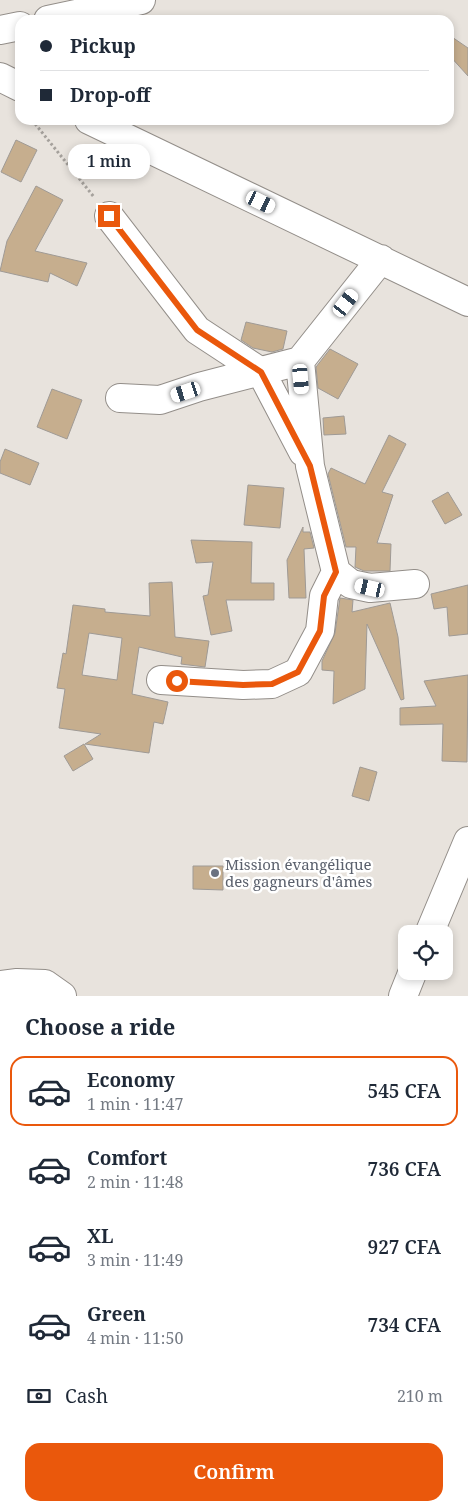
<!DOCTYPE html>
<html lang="en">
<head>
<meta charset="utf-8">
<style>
	:root { --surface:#fff; --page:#f6f6f7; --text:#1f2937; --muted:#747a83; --line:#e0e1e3; --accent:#ea580c }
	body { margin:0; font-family:"Noto Serif",serif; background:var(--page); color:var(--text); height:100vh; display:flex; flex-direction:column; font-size:19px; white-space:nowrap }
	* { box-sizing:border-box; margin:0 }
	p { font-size:16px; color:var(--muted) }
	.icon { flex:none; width:28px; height:28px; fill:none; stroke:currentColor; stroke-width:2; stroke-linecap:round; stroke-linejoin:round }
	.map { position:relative; height:996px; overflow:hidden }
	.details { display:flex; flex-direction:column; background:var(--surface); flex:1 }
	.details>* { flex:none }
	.guide { position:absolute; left:15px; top:15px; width:439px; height:110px; border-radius:15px; box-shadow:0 2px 8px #0003; display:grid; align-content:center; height:110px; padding:0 25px; background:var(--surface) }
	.tools { position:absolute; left:398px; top:925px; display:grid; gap:10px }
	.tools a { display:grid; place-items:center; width:55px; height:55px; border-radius:10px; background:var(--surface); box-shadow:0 2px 8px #0003; font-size:25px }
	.end { position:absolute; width:22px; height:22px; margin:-11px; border:6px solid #ea580c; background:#fff; box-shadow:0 0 0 2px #fff }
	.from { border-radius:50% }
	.bubble { position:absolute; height:35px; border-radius:15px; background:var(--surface); box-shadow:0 2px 8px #0003; font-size:16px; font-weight:600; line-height:35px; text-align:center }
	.car { position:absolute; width:15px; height:30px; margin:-15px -8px; border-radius:6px; box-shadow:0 0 4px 1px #0007; background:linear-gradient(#fff 24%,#345 0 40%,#fff 0 76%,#345 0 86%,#fff 0) }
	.guide b { display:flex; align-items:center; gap:18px; height:48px; font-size:19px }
	.guide b+b { border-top:1px solid var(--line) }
	.guide i { width:12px; height:12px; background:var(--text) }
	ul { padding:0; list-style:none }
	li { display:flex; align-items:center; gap:15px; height:70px; margin:0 10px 8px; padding:0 15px; border:2px solid transparent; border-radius:15px }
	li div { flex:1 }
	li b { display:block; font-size:19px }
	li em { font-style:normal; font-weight:600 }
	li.current { border-color:var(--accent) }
	li>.icon { width:45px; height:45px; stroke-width:1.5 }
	h2 { padding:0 25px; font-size:22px; line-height:60px }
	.pay { display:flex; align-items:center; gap:12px; height:55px; padding:0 25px; font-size:19px }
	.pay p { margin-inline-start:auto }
	.cta { display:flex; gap:10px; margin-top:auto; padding:10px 25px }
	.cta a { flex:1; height:58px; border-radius:15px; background:var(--accent); color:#fff; font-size:20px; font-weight:600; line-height:58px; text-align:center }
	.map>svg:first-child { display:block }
</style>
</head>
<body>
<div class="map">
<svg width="468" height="996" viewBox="0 0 468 996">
	<rect width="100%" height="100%" fill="#e8e3dd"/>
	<path fill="#c6ae8e" stroke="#9f9a95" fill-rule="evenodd" d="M 449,35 L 468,48 L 468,76 L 449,55 Z
		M 16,140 L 37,150 L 21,182 L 1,172 Z
		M 36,186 L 63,200 L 35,251 L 87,263 L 77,286 L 50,273 L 48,282 L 0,271 L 7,241 Z
		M 246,322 L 287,331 L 283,349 L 272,352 L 253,348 L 241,340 Z
		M 330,349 L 358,364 L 338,399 L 318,388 L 316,367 Z
		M 52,389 L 82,400 L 67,439 L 37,427 Z
		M 344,416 L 346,434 L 324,435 L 323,418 Z
		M 389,435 L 406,444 L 382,492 L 393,495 L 377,543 L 391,544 L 390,571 L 364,571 L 355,567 L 356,547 L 346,547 L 328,474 L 331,468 L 365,484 Z
		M 5,449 L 39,463 L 30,485 L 0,473 L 0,462 Z
		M 248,485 L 284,488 L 280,528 L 244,525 Z
		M 448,492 L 462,515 L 445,524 L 432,501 Z
		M 303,527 L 303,532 L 310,532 L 314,548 L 304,549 L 306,598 L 289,598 L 287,560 Z
		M 191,540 L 252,542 L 251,583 L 274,583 L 274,600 L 226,600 L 232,631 L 211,635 L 203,596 L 208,595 L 213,562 L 196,563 Z
		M 172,582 L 175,637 L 209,641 L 205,667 L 181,664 L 182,657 L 139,647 L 132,694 L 168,702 L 163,724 L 154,722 L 149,753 L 85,744 L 101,734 L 59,728 L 65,689 L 57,688 L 63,653 L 66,654 L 73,605 L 105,609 L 105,612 L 150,616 L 149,583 ZM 89,633 L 122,638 L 117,680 L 82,675 Z
		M 468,585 L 468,634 L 449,636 L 447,607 L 434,609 L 431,594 Z
		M 340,598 L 353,600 L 352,612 L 390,603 L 398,637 L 404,699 L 401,700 L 367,624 L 365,689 L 333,704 L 334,671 L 322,670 L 322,661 L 335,633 Z
		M 468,675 L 467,762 L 442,761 L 443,724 L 400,725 L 400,708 L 436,706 L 424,681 Z
		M 84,744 L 93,759 L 73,771 L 64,756 Z
		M 360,767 L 377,772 L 369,801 L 352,796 Z
		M 193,866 L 223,866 L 223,890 L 193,889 Z"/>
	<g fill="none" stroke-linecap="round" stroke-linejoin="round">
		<defs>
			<path id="minor" d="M 48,20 L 141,0
				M 0,30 L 20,26
				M 0,77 L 20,87
				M 89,120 L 468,302
				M 109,216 L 197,330 L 261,372 L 303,452
				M 381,259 L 300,361 L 310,466 L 336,572 L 351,584 L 370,588 L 415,584
				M 120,398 L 160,400 L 199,387 L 300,361
				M 161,680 L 243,685 L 272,684 L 298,672 L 320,631 L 324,596 L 336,572
				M 429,934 L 468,841
				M 0,985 L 17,983 L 45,984 L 62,996
				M 403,996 L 413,971"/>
		</defs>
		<use href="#minor" stroke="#938e89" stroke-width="30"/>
		<path stroke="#a5a19c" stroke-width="3" stroke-dasharray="2.5 2.5" stroke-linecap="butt" d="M 32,120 L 94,197"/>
		<use href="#minor" stroke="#fff" stroke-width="28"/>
	</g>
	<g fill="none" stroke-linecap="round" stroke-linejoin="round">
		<path stroke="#ea580c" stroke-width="6" d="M 109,216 L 197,330 L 261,372 L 310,466 L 336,572 L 324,596 L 320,631 L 298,672 L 272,684 L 243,685 L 177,681"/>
	</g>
	<circle fill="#6b7280" stroke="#fff" stroke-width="2" cx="215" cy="873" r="5"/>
	<g text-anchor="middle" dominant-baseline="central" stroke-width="5" stroke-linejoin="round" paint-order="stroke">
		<g font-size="15" fill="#5b616d" stroke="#fff" text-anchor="start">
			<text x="225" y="864">Mission évangélique<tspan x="225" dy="17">des gagneurs d'âmes</tspan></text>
		</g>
	</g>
</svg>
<div class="tools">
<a><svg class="icon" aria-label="locate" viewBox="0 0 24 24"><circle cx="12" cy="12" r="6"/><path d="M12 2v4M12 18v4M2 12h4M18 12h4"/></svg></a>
</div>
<i class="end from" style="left:177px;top:681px"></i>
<i class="end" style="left:109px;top:216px"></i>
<div class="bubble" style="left:68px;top:144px;width:82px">1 min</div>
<i class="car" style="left:261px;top:202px;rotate:116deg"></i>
<i class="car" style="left:346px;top:303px;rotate:38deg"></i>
<i class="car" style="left:301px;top:379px;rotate:175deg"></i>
<i class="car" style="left:186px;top:392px;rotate:252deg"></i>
<i class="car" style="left:370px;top:588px;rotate:283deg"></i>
<div class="guide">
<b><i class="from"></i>Pickup</b>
<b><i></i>Drop-off</b>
</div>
</div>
<section class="details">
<h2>Choose a ride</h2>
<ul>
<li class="current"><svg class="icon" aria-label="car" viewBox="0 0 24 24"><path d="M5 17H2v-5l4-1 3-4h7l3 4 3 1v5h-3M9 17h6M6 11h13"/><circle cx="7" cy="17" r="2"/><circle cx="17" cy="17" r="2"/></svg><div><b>Economy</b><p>1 min · 11:47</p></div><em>545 CFA</em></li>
<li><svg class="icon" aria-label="car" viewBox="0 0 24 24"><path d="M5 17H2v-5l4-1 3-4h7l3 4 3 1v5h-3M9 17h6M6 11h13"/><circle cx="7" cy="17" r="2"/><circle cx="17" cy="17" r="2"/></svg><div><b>Comfort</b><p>2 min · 11:48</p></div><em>736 CFA</em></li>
<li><svg class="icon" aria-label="car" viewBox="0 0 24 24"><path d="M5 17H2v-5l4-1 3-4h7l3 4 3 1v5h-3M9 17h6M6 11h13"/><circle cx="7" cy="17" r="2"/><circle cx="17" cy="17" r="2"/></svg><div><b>XL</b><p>3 min · 11:49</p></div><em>927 CFA</em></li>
<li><svg class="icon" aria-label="car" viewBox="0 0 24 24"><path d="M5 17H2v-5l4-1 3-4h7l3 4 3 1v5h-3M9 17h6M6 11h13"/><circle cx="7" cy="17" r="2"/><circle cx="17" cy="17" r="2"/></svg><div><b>Green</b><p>4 min · 11:50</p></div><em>734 CFA</em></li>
</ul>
<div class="pay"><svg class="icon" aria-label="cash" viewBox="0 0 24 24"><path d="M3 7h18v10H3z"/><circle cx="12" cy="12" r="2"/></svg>Cash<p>210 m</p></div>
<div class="cta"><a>Confirm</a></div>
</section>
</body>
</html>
